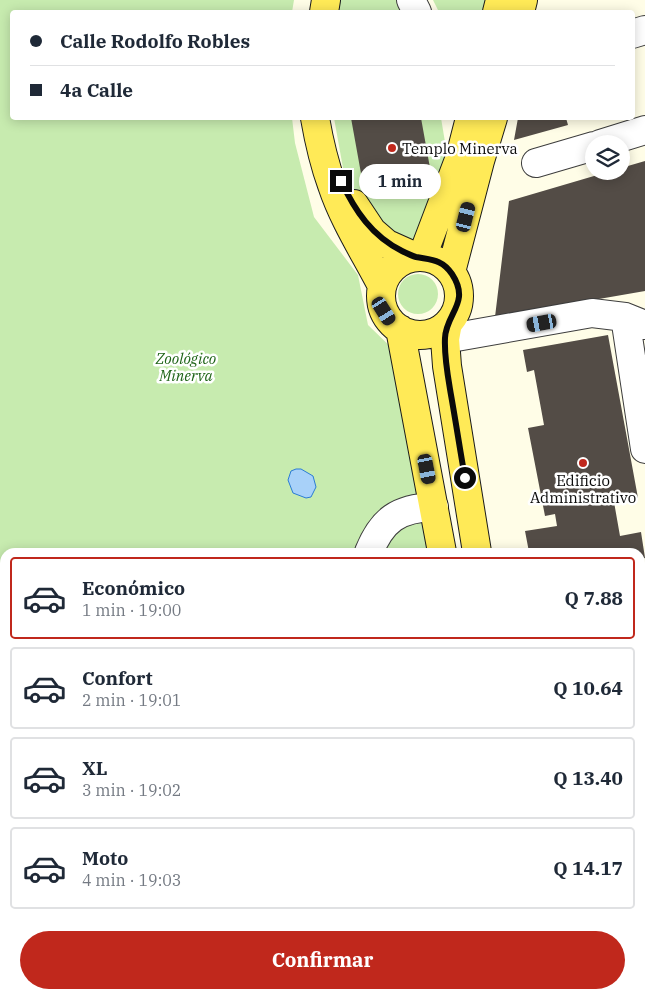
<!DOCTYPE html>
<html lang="es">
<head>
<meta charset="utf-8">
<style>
	:root { --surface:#fff; --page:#f2f2f3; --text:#1f2937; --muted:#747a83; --line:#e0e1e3; --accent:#c0281c }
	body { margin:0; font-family:"IBM Plex Serif",serif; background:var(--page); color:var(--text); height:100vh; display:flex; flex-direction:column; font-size:19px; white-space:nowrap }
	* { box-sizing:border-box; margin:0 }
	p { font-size:16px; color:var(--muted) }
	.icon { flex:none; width:28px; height:28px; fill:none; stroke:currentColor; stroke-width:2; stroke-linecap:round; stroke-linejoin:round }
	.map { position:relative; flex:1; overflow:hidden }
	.details { position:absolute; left:0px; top:548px; width:645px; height:451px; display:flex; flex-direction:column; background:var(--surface); border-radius:15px 15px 0 0; box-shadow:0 2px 12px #0003 }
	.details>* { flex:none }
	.banner { position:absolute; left:10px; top:10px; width:625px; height:110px; border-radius:5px; box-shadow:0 2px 12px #0003; display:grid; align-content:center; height:110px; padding:0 20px; background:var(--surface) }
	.fabs { position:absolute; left:585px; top:135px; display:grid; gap:10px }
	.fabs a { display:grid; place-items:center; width:45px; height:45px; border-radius:50%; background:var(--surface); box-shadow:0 2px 12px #0003; font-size:25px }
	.end { position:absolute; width:22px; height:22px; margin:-11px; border:6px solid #0a0a0a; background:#fff; box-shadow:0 0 0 2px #fff }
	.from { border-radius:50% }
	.bubble { position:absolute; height:35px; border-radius:18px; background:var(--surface); box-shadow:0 2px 12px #0003; font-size:16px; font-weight:700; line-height:35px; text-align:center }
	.car { position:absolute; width:15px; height:30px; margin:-15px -8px; border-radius:6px; box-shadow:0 0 4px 1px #0007; background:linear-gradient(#222 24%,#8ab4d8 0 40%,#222 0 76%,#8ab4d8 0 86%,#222 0) }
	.banner b { display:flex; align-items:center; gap:18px; height:48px; font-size:19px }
	.banner b+b { border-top:1px solid var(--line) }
	.banner i { width:12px; height:12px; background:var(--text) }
	ul { padding:9px 0 0; list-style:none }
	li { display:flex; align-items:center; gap:15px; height:82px; margin:0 10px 8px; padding:0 10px; border:2px solid var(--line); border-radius:5px }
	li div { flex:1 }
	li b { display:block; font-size:19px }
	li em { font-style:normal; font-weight:700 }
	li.on { border-color:var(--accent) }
	li>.icon { width:45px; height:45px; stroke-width:1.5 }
	.action { display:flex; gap:10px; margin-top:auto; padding:10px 20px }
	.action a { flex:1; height:58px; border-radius:30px; background:var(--accent); color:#fff; font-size:20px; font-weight:700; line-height:58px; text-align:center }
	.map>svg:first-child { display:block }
</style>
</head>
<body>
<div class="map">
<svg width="645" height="998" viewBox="0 0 645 998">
	<rect width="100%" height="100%" fill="#fffde7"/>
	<path fill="#c7ebaf" d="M 0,0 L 294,0 L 292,12 L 12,12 L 12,118 L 292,118 L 295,143 L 314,217 L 358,275 L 368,325 L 395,351 L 428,552 L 5,552 L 5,955 L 0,925 Z
		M 340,0 L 396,0 L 402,12 L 338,12 Z
		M 433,0 L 491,0 L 488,12 L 439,12 Z
		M 334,118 L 441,118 L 445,142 L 445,175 L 414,241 L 402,242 L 354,196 L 343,168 Z
		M398 294a20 20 0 1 1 40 0a20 20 0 1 1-40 0Z
		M 12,994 L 496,994 L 493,998 L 12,998 Z"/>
	<path fill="#a8d1f9" stroke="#2b7cd4" d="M 296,469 L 301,469 L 313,476 L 316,487 L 311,497 L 306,498 L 293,493 L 288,480 L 291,471 Z"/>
	<path fill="#534c46" d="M 351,118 L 421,118 L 432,179 L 364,190 Z
		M 518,118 L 566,118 L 568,125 L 514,140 Z
		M 645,161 L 645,291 L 495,317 L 509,201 L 611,171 L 621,171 L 621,168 Z
		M 608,335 L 638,498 L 614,502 L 620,536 L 641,532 L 645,558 L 640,559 L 640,552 L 529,552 L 525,531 L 557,526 L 555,514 L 545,516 L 528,428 L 544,425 L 534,370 L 527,372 L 523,350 Z
		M 645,797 L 645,944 L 640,945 L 640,798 Z"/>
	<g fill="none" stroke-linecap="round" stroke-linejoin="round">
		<defs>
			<path id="minor" d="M 411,0 L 417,12
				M 632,34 L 645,30
				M 600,144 L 645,130
				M 536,163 L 594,146
				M 625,317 L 645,449
				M 445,339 L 592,313 L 625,317 L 645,325
				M 369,552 C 382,520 398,508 434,507
				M 640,608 L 645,615 L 645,620
				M 640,700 L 645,692
				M 640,736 L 645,735
				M 0,751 L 5,750
				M 640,766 L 645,765
				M 147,998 L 148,994"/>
			<path id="major" d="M 324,12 L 326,0
				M 497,12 L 500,0
				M 520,12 L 523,0
				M 315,118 C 319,141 324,163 332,185 C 344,221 365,253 382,286
				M 354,204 L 372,231 L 387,244 L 416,257
				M 422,257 L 460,157 L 470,118
				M381 296a39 39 0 1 1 78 0a39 39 0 1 1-78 0Z
				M 451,272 L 480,161 L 493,118
				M 448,323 L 445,339 L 447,366 L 477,552
				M 400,329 L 442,552
				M 640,976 L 645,973
				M 534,994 L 534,998
				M 554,994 L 554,998
				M 511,998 L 513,994
				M 623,998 L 634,994"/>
		</defs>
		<use href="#minor" stroke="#3d3d3d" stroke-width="30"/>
		<use href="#major" stroke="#1b1b1b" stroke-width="30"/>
		<use href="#minor" stroke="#fff" stroke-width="28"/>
		<use href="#major" stroke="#ffea57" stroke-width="28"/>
	</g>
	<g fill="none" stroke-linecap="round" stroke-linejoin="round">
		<path stroke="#0a0a0a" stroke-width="6" d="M 341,181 C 355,211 372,236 402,251 C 406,253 412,256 416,257 C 431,260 442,259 452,274 C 471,303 446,313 445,338 C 444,357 448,377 451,395 C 456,423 460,450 465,478"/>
	</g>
	<g fill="#c0281c" stroke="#fff" stroke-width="2">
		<circle cx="392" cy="148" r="5"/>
		<circle cx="583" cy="463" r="5"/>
	</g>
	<g text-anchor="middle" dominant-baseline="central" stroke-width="5" stroke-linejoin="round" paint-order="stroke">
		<g font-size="15" fill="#0a0a0a" stroke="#fff" text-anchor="start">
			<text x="402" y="148">Templo Minerva</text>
			<text x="583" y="480" text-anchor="middle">Edificio<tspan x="583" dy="17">Administrativo</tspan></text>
		</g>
		<g font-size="15" font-style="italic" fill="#1f6418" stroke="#fff">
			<text x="186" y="358">Zoológico<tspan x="186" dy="17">Minerva</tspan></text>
		</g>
	</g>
</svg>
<div class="fabs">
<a><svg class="icon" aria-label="layers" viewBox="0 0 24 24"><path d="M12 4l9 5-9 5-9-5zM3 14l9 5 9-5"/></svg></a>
</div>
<i class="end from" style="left:465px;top:478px"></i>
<i class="end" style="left:341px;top:181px"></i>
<div class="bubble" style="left:359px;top:164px;width:82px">1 min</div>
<i class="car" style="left:466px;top:217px;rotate:14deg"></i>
<i class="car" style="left:384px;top:311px;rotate:148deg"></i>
<i class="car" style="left:542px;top:323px;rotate:260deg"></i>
<i class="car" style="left:427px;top:469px;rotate:169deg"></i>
<div class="banner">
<b><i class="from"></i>Calle Rodolfo Robles</b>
<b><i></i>4a Calle</b>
</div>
<section class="details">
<ul>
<li class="on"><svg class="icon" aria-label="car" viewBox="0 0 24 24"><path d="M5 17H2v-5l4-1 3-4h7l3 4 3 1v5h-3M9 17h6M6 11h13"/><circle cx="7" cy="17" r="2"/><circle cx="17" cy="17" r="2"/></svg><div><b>Económico</b><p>1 min · 19:00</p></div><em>Q 7.88</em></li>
<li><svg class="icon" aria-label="car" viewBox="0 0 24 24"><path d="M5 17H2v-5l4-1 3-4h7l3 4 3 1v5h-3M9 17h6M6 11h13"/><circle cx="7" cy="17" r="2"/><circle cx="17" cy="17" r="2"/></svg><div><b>Confort</b><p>2 min · 19:01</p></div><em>Q 10.64</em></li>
<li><svg class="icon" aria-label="car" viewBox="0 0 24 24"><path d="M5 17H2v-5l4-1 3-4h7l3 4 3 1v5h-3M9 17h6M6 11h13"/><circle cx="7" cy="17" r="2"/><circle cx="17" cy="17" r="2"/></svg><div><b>XL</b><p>3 min · 19:02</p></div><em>Q 13.40</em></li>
<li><svg class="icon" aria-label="car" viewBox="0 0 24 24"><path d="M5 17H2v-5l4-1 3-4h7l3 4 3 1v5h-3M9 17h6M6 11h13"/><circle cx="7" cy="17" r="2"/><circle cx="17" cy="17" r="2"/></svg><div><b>Moto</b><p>4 min · 19:03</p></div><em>Q 14.17</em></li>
</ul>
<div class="action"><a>Confirmar</a></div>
</section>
</div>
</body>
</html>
